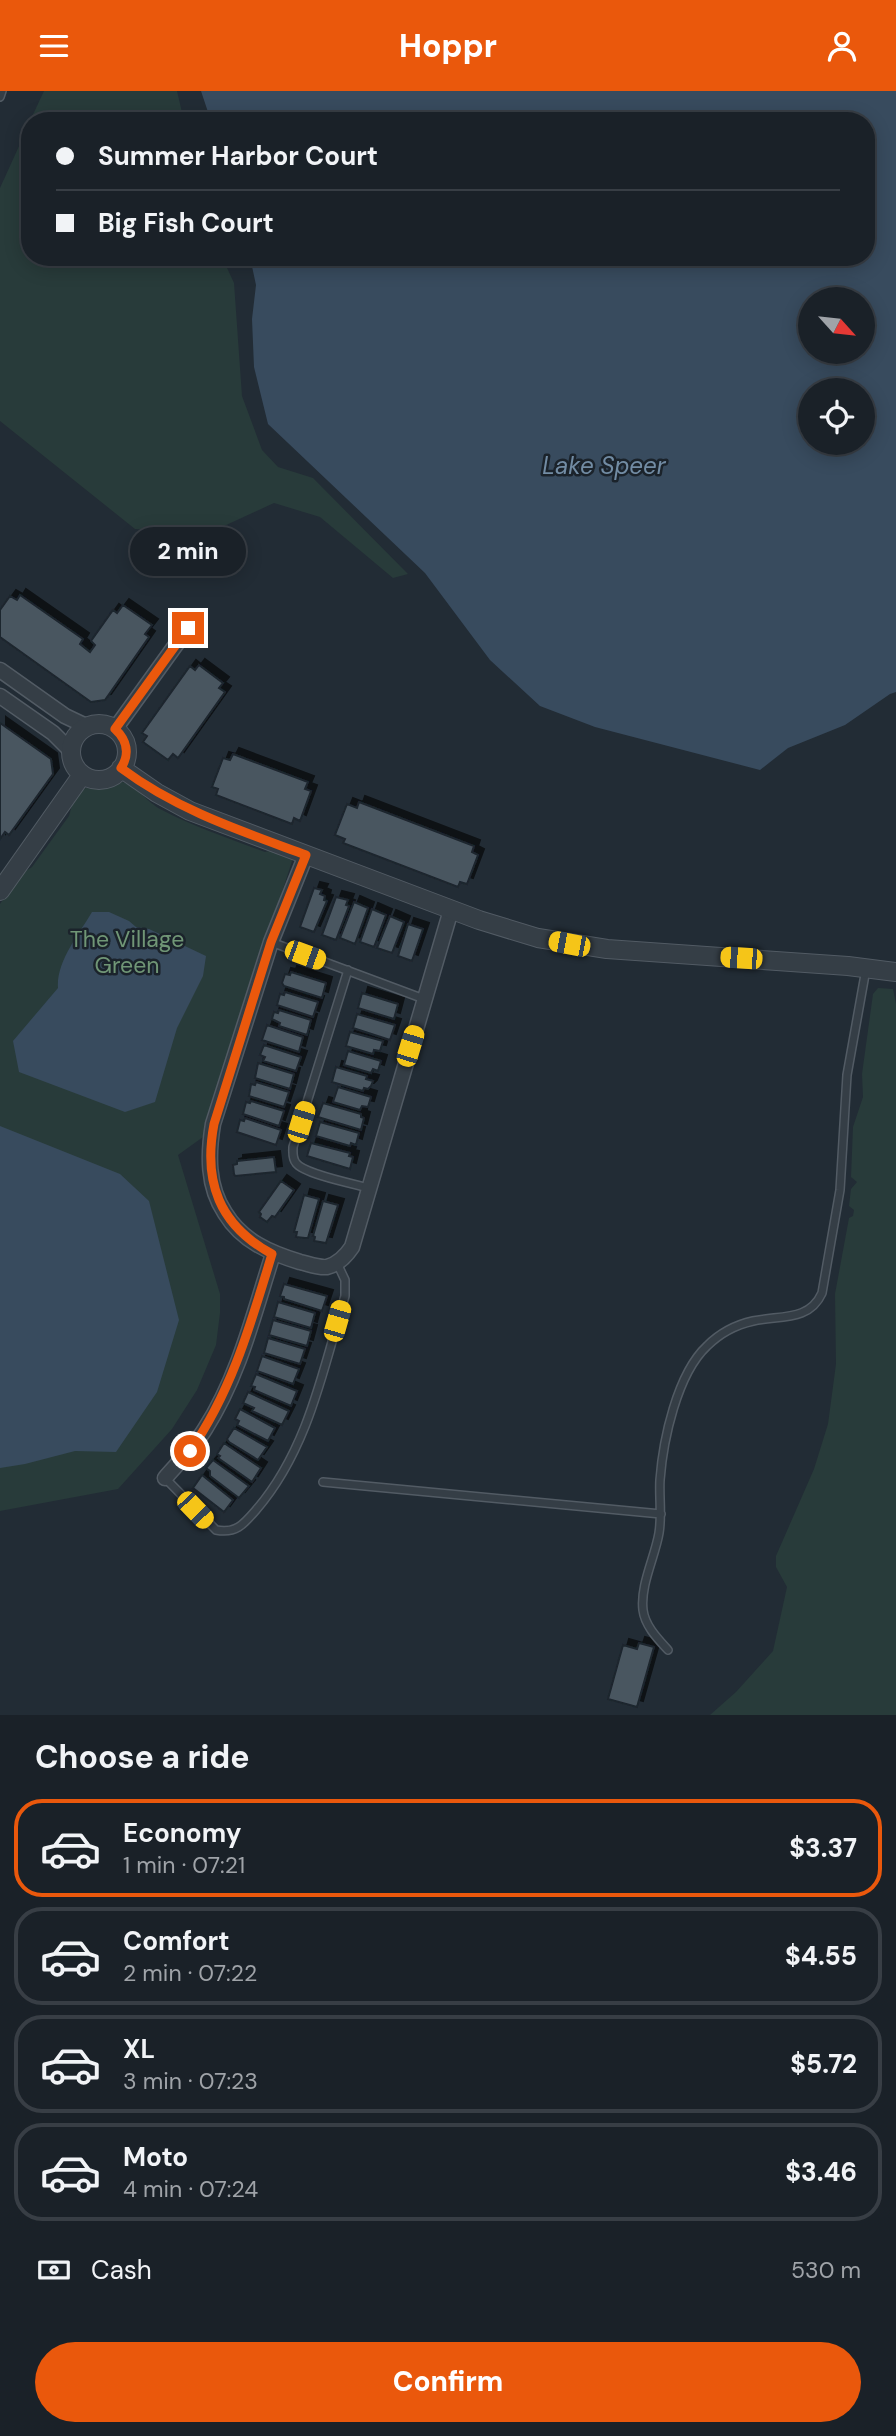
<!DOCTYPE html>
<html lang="en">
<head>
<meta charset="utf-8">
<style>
	:root { --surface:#1a2128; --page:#272e34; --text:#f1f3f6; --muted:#9fa3a8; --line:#383e45; --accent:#ea580c }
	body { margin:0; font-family:"DM Sans",sans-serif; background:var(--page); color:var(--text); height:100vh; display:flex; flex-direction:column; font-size:26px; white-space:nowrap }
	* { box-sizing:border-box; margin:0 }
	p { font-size:23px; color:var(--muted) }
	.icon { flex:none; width:38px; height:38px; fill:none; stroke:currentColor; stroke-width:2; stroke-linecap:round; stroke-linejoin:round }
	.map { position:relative; height:1624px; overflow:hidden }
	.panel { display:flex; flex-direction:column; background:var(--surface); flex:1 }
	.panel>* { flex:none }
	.guide { position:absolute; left:21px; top:21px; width:854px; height:154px; border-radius:28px; box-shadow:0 4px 18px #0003,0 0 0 2px var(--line); display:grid; align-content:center; height:154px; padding:0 35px; background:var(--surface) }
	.needle { width:46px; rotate:117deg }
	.buttons { position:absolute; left:798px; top:196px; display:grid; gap:14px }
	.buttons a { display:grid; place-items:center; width:77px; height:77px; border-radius:50%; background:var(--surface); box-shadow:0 4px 18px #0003,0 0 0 2px var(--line); font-size:35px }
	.end { position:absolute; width:32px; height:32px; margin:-16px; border:9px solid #ea580c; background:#fff; box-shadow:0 0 0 4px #fff }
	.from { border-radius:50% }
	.bubble { position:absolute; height:49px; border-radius:24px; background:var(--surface); box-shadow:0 4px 18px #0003,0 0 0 2px var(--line); font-size:23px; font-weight:800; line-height:49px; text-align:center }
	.car { position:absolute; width:21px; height:42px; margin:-21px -10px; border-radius:9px; box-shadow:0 0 5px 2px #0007; background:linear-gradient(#f5c518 24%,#345 0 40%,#f5c518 0 76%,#345 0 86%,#f5c518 0) }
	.guide b { display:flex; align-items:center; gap:24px; height:66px; font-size:26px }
	.guide b+b { border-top:2px solid var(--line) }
	.guide i { width:18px; height:18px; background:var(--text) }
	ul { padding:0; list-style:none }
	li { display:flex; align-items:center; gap:21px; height:98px; margin:0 14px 10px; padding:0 21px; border:4px solid var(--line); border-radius:28px }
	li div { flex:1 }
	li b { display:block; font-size:26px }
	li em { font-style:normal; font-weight:800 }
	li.on { border-color:var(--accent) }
	li>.icon { width:63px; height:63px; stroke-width:1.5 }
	h2 { padding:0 35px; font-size:32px; line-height:84px }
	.pay { display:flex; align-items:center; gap:18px; height:77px; padding:0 35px; font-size:26px }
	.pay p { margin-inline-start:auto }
	.button { display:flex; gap:14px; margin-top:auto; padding:14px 35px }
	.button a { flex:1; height:80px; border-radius:42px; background:var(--accent); color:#fff; font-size:28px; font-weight:800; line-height:80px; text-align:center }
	header { display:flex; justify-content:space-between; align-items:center; height:91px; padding:0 35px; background:var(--accent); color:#fff; font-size:32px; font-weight:800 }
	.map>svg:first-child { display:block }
</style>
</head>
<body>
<header><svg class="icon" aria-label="menu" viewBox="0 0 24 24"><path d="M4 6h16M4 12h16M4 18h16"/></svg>Hoppr<svg class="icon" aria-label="person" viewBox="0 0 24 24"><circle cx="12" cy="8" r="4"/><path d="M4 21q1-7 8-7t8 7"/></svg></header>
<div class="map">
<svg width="896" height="1624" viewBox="0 0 896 1624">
	<defs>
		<filter id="shadow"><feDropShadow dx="6" dy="-6" stdDeviation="0" flood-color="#0009"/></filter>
	</defs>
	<rect width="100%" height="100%" fill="#222c35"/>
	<path fill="#283b3a" d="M 44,0 L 177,0 L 184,30 L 30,30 Z
		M 30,31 L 30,166 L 222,166 L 234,192 L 242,305 L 262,359 L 278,376 L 313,387 L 408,483 L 393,487 L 320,426 L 274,412 L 209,442 L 135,438 L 0,330 L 0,97 Z
		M 122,691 C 139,696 146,711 162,719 C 195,736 230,748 265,761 L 273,759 L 293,767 L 203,1046 L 178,1064 L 220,1203 L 220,1222 L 216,1254 L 197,1299 L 172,1338 L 118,1398 L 0,1420 L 0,813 L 21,783 L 32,776 L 69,725 L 73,710 L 80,701 L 86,697 L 104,697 Z
		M 878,897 L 893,898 L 896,913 L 896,1624 L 710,1624 L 736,1601 L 773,1560 L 787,1496 L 776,1476 L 776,1465 L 814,1378 L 828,1333 L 836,1273 L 835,1203 L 849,1127 L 853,1125 L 854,1119 L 849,1115 L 851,1098 L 857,1091 L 851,1086 L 853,1036 L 863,1006 L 862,983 L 873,903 Z"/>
	<path fill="#384b5e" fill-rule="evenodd" d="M 201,0 L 896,0 L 896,601 L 890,603 L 845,634 L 788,657 L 760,679 L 595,636 L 540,615 L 490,569 L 425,482 L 268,333 L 254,276 L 252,228 L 256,194 L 250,166 L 866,166 L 866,30 L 211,30 ZM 810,208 L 863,208 L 863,261 L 810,261 ZM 810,299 L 863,299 L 863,352 L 810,352 Z
		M 92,821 L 109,821 L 129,830 L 136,836 L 149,838 L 206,865 L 203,885 L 177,937 L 155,1011 L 125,1021 L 19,981 L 13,950 L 58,897 C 56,871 79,843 92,821 Z
		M 0,1035 L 120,1083 L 149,1110 L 179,1229 L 157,1301 L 116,1361 L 75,1360 L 25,1373 L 0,1377 Z"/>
	<path fill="#4a5661" stroke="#1d252d" stroke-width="2" filter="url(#shadow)" d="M 20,504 L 83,548 L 80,553 L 90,561 L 95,554 L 91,550 L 113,519 L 117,522 L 123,514 L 152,534 L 145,543 L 149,546 L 105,609 L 91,611 L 0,546 L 0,519 L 10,505 L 17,509 Z
		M 199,574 L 223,592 L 219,597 L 225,601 L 178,667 L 173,663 L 168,669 L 143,651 L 147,645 L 142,642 L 190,575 L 195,579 Z
		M 0,632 L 51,668 L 53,683 L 9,744 L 5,741 L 0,748 Z
		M 233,663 L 308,691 L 305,698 L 311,700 L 300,730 L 294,727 L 292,733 L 216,704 L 218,698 L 212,696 L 223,667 L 230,669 Z
		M 359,711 L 474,755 L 472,761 L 478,764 L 467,793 L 460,791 L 458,796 L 343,752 L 345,748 L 335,744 L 347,713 L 357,717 Z
		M 314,797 L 322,799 L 320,803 L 325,805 L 324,809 L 327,810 L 314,841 L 300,836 Z
		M 336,806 L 348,809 L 346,814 L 349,815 L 336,849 L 322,844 Z
		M 354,811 L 368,817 L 355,853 L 340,847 Z
		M 372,818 L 386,824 L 374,856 L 360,851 Z
		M 390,825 L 404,831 L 392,862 L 377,857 Z
		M 408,833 L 423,838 L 412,870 L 398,865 Z
		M 291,881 L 326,892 L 322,907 L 284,895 L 282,892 L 285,883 L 290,884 Z
		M 285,901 L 318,911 L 313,926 L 277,914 L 280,903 L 284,904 Z
		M 362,902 L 398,913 L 394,928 L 358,917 Z
		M 279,919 L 311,929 L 307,944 L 279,935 L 280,932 L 272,928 L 274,921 L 278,922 Z
		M 357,923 L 395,934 L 390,949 L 353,937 Z
		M 267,934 L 303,946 L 299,961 L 262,949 Z
		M 350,941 L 383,950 L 380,960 L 374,959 L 373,963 L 346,955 Z
		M 264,954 L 301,966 L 296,980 L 263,970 L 265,966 L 260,964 Z
		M 348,960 L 381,970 L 378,980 L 373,978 L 371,982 L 344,974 Z
		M 258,972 L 294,983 L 290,998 L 255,987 Z
		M 336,976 L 367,985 L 366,988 L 373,990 L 371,995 L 368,998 L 364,997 L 363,1000 L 332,991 Z
		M 256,991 L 289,1001 L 284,1016 L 249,1005 L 251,993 L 255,994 Z
		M 338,996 L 371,1006 L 368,1016 L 362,1015 L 360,1019 L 333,1011 Z
		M 251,1010 L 284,1020 L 279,1035 L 243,1023 L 246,1011 L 250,1012 Z
		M 323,1012 L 361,1023 L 361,1026 L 364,1027 L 361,1039 L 318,1026 Z
		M 245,1027 L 281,1039 L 276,1054 L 237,1041 L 240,1029 L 244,1030 Z
		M 320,1031 L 359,1042 L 356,1054 L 351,1052 L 350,1055 L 316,1045 Z
		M 311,1052 L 350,1062 L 349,1065 L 353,1066 L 350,1078 L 307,1065 Z
		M 274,1066 L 276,1081 L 235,1085 L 234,1083 L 233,1074 L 237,1073 L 237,1070 Z
		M 281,1090 L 294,1099 L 275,1126 L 272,1125 L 267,1131 L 260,1126 L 261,1123 L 259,1121 Z
		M 304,1104 L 319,1108 L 308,1147 L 305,1147 L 296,1146 L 297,1141 L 294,1141 Z
		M 323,1110 L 338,1114 L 326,1152 L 314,1150 L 315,1146 L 313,1145 Z
		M 284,1193 L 327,1205 L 322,1220 L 284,1208 L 284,1206 L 280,1205 Z
		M 278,1211 L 315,1222 L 311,1237 L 274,1226 Z
		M 273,1229 L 311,1240 L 307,1255 L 269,1244 Z
		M 268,1247 L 305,1258 L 300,1273 L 264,1262 Z
		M 262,1265 L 299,1278 L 293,1293 L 257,1280 Z
		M 256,1283 L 297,1300 L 291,1315 L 254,1299 L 255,1296 L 251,1295 Z
		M 248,1301 L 289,1320 L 282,1334 L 252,1320 L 254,1317 L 243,1312 Z
		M 240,1318 L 275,1337 L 268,1350 L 237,1334 L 239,1330 L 235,1328 Z
		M 234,1337 L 267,1356 L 258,1369 L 229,1351 L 227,1348 Z
		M 224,1352 L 261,1377 L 252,1391 L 218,1367 L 220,1365 L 217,1363 Z
		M 213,1369 L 249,1395 L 239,1407 L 210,1385 L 210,1380 L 206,1377 Z
		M 202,1384 L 233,1409 L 224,1421 L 193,1397 Z
		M 639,1552 L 654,1556 L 637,1616 L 608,1608 L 623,1554 L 637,1558 Z"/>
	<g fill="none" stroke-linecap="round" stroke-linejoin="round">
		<defs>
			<path id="service" d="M 0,6 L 2,0
				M 271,851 L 424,908
				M 348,879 L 293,1056 C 293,1061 292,1067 296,1072 C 304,1083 354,1093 369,1097
				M 165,1387 L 216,1439 C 236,1443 244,1433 256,1419 C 308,1359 323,1279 345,1205 L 345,1189 L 337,1172
				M 323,1391 L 661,1423
				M 668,1559 C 658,1548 645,1535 643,1519 C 640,1494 655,1466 659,1442 C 662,1424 659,1406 660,1389 C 663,1349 677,1283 707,1255 C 720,1242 735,1234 753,1230 C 779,1224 809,1231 822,1202 L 840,1099 L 847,984 L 866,878"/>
			<path id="minor" d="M 0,579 L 65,625 L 86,635
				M 0,605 L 53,642 L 70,659
				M 115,638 L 188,537
				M 306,764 L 271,851 L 213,1033 C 208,1063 207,1095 225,1122 C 242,1150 270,1162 300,1171 C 309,1173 318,1177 327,1176 C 339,1173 346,1165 352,1156 L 451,819
				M 165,1387 C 179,1371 194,1356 205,1338 C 239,1285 254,1222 273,1163"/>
			<path id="tertiary" d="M71 661a28 28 0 1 1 56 0a28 28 0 1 1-56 0Z
				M 121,677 L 157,702 L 190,720 L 479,829 L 538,847 L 607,858 L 848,875 L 896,881
				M 0,800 L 82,684"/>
		</defs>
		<use href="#service" stroke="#525b64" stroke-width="10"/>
		<use href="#minor" stroke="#525b64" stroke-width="17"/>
		<use href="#tertiary" stroke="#525b64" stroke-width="20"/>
		<use href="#service" stroke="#353e46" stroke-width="7"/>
		<use href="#minor" stroke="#353e46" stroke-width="14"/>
		<use href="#tertiary" stroke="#353e46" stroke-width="18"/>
	</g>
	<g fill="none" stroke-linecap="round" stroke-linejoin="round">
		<path stroke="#ea580c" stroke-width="9" d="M 188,537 L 115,638 C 127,649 130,663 121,677 C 177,719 241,740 306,764 L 271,851 L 214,1033 C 203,1091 219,1134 272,1163 C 251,1232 232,1300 190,1360"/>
	</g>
	<g text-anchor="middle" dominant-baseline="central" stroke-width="5" stroke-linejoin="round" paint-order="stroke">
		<g font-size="23" fill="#709676" stroke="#1b232b">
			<text x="127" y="848">The Village<tspan x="127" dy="26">Green</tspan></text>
		</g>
		<g font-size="24" font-style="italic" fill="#728ca4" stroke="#1b232b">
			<text x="604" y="374">Lake Speer</text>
		</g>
	</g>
</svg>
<div class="buttons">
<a><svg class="needle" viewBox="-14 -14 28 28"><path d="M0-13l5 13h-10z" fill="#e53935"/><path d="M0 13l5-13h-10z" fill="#9fa3a8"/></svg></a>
<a><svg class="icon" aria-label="locate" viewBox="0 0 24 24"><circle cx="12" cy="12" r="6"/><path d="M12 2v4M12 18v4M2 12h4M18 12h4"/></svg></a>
</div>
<i class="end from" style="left:190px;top:1360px"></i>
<i class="end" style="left:188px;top:537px"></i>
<div class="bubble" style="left:130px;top:436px;width:116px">2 min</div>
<i class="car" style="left:569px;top:853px;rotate:281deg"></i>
<i class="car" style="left:305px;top:864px;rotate:110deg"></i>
<i class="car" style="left:741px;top:867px;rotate:274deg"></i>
<i class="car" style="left:410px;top:955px;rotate:17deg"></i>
<i class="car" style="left:301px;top:1031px;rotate:17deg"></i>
<i class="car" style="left:337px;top:1230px;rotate:16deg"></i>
<i class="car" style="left:195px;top:1419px;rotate:136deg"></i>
<div class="guide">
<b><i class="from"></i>Summer Harbor Court</b>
<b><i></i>Big Fish Court</b>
</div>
</div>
<section class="panel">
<h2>Choose a ride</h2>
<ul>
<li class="on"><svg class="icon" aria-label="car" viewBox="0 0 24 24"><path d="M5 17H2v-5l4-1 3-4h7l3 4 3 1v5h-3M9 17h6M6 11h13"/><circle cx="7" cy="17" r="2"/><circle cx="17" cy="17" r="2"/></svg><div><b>Economy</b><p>1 min · 07:21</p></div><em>$3.37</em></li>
<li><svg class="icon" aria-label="car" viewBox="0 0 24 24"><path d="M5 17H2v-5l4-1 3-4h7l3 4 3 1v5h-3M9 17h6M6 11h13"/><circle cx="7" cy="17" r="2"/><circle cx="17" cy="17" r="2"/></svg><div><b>Comfort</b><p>2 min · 07:22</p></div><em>$4.55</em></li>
<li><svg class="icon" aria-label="car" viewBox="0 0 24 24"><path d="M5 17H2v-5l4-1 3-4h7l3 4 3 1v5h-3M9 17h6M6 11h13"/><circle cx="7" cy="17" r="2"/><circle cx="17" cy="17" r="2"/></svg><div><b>XL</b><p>3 min · 07:23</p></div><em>$5.72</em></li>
<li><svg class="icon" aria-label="car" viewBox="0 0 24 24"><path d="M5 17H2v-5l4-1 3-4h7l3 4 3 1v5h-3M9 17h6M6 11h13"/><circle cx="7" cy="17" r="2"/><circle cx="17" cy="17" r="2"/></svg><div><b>Moto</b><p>4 min · 07:24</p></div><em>$3.46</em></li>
</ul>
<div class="pay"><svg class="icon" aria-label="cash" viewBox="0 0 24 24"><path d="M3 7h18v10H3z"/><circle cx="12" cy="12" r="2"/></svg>Cash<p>530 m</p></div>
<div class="button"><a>Confirm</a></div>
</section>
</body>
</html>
